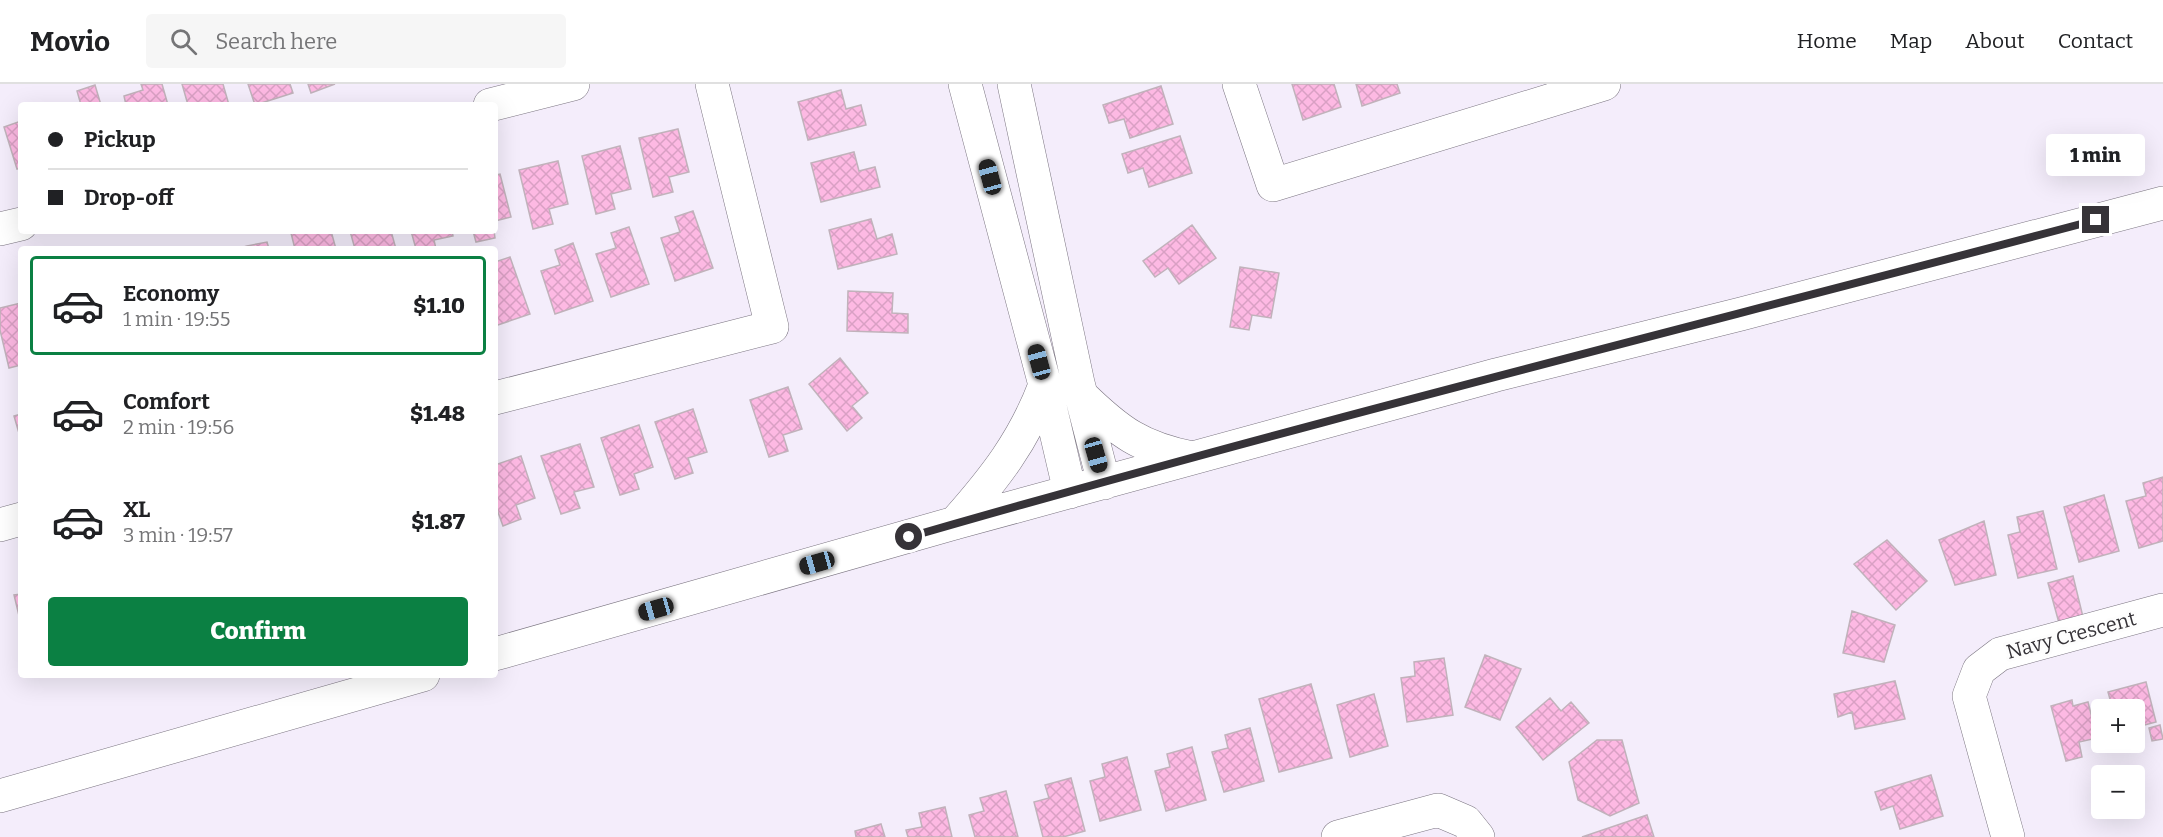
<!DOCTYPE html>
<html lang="en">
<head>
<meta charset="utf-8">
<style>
	:root { --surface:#fff; --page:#f6f6f6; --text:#202124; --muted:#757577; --line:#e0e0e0; --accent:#0b8043 }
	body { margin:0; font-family:Bitter,serif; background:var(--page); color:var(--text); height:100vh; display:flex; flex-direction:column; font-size:22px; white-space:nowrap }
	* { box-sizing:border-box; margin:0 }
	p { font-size:20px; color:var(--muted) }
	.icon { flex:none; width:33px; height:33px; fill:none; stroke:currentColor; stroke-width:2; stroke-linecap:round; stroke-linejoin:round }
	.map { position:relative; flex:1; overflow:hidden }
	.panel { position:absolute; left:18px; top:162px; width:480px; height:432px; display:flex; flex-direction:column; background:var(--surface); border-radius:6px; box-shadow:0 6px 24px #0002 }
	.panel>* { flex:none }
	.top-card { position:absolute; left:18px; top:18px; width:480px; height:132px; border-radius:6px; box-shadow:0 6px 24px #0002; display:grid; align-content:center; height:132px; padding:0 30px; background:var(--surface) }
	.controls { position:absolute; left:2091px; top:615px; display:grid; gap:12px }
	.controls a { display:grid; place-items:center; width:54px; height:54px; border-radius:6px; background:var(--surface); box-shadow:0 6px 24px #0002; font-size:30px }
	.end { position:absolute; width:27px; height:27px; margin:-14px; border:8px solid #363338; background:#fff; box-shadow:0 0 0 3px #fff }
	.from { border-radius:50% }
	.bubble { position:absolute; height:42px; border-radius:6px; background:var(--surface); box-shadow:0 6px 24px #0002; font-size:20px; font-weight:800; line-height:42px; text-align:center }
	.car { position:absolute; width:18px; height:36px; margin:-18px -9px; border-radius:8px; box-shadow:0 0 4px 2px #0007; background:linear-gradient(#222 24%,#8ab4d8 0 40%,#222 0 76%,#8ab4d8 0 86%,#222 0) }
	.top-card b { display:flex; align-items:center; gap:21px; height:57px; font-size:22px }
	.top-card b+b { border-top:2px solid var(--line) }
	.top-card i { width:15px; height:15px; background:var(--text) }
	ul { padding:10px 0 0; list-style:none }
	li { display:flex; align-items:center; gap:18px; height:99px; margin:0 12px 9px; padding:0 18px; border:3px solid transparent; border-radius:6px }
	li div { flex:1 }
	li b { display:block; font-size:22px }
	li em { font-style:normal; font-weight:800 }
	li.selected { border-color:var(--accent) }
	li>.icon { width:54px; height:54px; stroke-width:1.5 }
	.action { display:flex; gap:12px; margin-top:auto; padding:12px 30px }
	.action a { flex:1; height:69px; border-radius:6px; background:var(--accent); color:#fff; font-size:24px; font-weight:800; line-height:69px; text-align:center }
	header { display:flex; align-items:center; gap:36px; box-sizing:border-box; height:84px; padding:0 30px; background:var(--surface); border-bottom:2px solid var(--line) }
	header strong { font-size:28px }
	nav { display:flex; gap:33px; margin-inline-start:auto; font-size:21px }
	.search { width:420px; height:54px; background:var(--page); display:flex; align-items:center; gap:15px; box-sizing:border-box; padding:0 21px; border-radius:6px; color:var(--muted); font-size:22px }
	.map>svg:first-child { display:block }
</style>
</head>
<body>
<header>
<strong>Movio</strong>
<div class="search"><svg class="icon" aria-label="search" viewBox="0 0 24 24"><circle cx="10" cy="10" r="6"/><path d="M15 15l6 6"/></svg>Search here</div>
<nav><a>Home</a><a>Map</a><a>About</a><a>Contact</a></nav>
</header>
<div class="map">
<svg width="2163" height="753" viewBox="0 0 2163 753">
	<defs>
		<pattern id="building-cross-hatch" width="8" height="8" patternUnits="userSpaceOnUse" patternTransform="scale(1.5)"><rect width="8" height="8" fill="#fdb9e3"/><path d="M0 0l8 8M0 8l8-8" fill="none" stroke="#d9a0c4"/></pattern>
	</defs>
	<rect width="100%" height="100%" fill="#f4edfb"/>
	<path fill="url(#building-cross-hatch)" stroke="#c1b2bb" stroke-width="1.5" d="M 141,0 L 162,0 L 168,21 L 126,21 L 124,12 L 143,6 Z
		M 182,0 L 223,0 L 229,21 L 188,21 Z
		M 248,0 L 290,0 L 293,9 L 255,21 Z
		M 308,0 L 335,0 L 311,9 Z
		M 1292,0 L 1334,0 L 1341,23 L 1303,36 Z
		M 1356,0 L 1397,0 L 1400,9 L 1362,22 Z
		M 95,1 L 101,21 L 81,21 L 77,7 Z
		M 1161,2 L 1173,40 L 1130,54 L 1124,35 L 1109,39 L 1103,21 Z
		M 841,6 L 846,25 L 861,21 L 866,41 L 808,56 L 798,18 Z
		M 21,37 L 21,84 L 17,85 L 4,43 Z
		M 678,45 L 689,88 L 669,93 L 673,108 L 653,113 L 639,54 Z
		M 1180,52 L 1192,89 L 1149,103 L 1143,84 L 1128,89 L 1122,70 Z
		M 620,62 L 631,105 L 611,110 L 615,125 L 596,130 L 582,72 Z
		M 854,68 L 859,87 L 875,83 L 880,103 L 821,118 L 811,79 Z
		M 558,77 L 568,120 L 549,125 L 553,140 L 533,145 L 519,86 Z
		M 500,90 L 511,133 L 495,137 L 495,91 Z
		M 693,127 L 713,184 L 675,197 L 661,154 L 680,148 L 675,133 Z
		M 871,135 L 877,155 L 892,150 L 897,170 L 838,185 L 829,146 Z
		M 1192,141 L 1216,174 L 1179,200 L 1168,184 L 1155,193 L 1143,177 Z
		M 629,143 L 649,200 L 611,213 L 596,170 L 616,164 L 611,149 Z
		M 300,147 L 331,147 L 336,165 L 295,165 L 291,149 Z
		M 350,147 L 391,147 L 396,165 L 355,165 Z
		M 411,147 L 452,147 L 453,152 L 434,156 L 436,165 L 416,165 Z
		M 473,147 L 494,147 L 495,154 L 476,158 Z
		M 267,158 L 269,165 L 237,165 L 247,162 Z
		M 573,159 L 593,217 L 555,230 L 541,187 L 560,181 L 555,166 Z
		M 510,173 L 530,230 L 495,242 L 495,178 Z
		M 1240,183 L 1279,189 L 1271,234 L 1252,231 L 1249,246 L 1230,243 Z
		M 848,207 L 893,209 L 892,229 L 908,230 L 908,249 L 847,247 Z
		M 21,219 L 21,281 L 9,284 L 0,246 L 0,224 Z
		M 840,274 L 868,309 L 852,322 L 862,334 L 847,347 L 809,300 Z
		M 788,303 L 802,345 L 783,351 L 788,367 L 769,373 L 750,316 Z
		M 693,325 L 707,368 L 688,374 L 693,389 L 675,395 L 655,338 Z
		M 21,330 L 21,356 L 14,332 Z
		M 639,341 L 653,383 L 634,390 L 639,405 L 620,411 L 601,354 Z
		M 580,360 L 594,403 L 574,408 L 580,424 L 561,430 L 541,372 Z
		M 521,372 L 535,414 L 516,421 L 521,435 L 503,442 L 495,420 L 495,381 Z
		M 2163,393 L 2163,457 L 2139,464 L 2126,417 L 2146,412 L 2143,399 Z
		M 2104,411 L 2119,467 L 2079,478 L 2064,423 Z
		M 2043,427 L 2057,485 L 2018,494 L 2008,451 L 2020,448 L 2017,433 Z
		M 1984,437 L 1996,491 L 1955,501 L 1939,456 Z
		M 1887,456 L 1927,497 L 1896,526 L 1854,480 Z
		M 2073,492 L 2083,533 L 2059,539 L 2048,499 Z
		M 21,510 L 21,540 L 14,511 Z
		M 1852,527 L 1895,541 L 1884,578 L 1843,569 Z
		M 1485,571 L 1521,585 L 1500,636 L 1465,623 Z
		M 1444,574 L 1453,631 L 1407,638 L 1401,594 L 1415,592 L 1414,578 Z
		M 1895,597 L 1905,635 L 1855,645 L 1852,628 L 1838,633 L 1834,610 Z
		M 2146,598 L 2156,638 L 2137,643 L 2140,657 L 2134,658 L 2134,626 L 2113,626 L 2108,608 Z
		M 1311,600 L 1332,674 L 1279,688 L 1259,615 Z
		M 1374,610 L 1388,662 L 1350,673 L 1337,621 Z
		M 1550,614 L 1561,627 L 1571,618 L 1589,639 L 1543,676 L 1516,643 Z
		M 2072,616 L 2073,622 L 2088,618 L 2097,654 L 2079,658 L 2082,673 L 2066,677 L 2051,622 Z
		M 2160,641 L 2163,655 L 2152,657 L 2149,644 Z
		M 1250,644 L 1264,697 L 1224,708 L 1212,668 L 1228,664 L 1225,651 Z
		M 1597,656 L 1622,656 L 1639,719 L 1610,732 L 1578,716 L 1569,678 Z
		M 1192,663 L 1206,716 L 1166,727 L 1155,687 L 1170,683 L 1167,670 Z
		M 1127,673 L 1141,726 L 1100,737 L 1090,697 L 1105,693 L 1102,680 Z
		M 1931,691 L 1943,732 L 1900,745 L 1893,722 L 1881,726 L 1875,708 Z
		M 1071,694 L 1085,747 L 1063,753 L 1043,753 L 1034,718 L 1049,714 L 1045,701 Z
		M 1006,707 L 1018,753 L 975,753 L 969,731 L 984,727 L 980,714 Z
		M 945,723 L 952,753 L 908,753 L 906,746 L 922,743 L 919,729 Z
		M 1647,731 L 1654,753 L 1582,753 Z
		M 881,740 L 885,753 L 856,753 L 855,747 Z"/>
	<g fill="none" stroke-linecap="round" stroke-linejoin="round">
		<defs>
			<path id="minor" d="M 965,0 L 1045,301 L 1070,408
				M 1014,0 L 1078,299 L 1104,399
				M 1239,0 L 1273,101 L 1604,0
				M 490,21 L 573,0
				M 0,145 L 21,140
				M 1082,312 C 1119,348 1141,364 1192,374
				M 495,314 L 772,243 L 712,0
				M 955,439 C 994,395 1024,357 1045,301
				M 0,441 L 21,435
				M 495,570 L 955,439 L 1496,291 L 1741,230 L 2163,119
				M 0,712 L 423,591
				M 1338,753 L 1438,726 L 1466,738 L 1478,753
				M 2008,753 L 1969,612 L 1979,586 L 2000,570 L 2163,526"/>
		</defs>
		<use href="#minor" stroke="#7b7581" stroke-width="34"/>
		<use href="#minor" stroke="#fff" stroke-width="33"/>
	</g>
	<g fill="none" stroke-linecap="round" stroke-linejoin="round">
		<path stroke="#363338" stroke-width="8" d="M 909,453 C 1303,339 1700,241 2096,136"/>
	</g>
	<g text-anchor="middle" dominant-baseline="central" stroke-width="6" stroke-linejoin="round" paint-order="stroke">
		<g font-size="20" fill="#363338" stroke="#fdfdfd">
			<text transform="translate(2071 551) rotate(-15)">Navy Crescent</text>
		</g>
	</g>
</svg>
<div class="controls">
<a>+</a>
<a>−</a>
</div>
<i class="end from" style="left:909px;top:453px"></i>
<i class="end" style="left:2096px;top:136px"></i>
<div class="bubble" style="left:2046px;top:50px;width:99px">1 min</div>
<i class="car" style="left:990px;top:93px;rotate:345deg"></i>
<i class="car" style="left:1039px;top:278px;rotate:345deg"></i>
<i class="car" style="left:1096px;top:371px;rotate:164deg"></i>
<i class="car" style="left:817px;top:479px;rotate:254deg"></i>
<i class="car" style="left:656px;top:525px;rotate:254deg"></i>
<div class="top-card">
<b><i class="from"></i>Pickup</b>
<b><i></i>Drop-off</b>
</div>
<section class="panel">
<ul>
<li class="selected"><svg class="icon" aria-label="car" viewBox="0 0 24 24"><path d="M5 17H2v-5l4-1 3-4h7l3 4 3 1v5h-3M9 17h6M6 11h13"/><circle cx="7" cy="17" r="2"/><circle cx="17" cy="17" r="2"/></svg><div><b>Economy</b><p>1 min · 19:55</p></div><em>$1.10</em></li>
<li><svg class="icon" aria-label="car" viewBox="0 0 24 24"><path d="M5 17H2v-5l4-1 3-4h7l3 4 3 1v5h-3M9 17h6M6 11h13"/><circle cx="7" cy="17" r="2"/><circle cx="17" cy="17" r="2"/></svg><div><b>Comfort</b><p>2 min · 19:56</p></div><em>$1.48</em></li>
<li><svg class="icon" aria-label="car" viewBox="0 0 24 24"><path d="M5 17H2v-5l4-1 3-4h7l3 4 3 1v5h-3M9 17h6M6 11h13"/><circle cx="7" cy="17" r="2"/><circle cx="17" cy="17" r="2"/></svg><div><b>XL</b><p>3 min · 19:57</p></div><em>$1.87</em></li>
</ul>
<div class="action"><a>Confirm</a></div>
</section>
</div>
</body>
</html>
